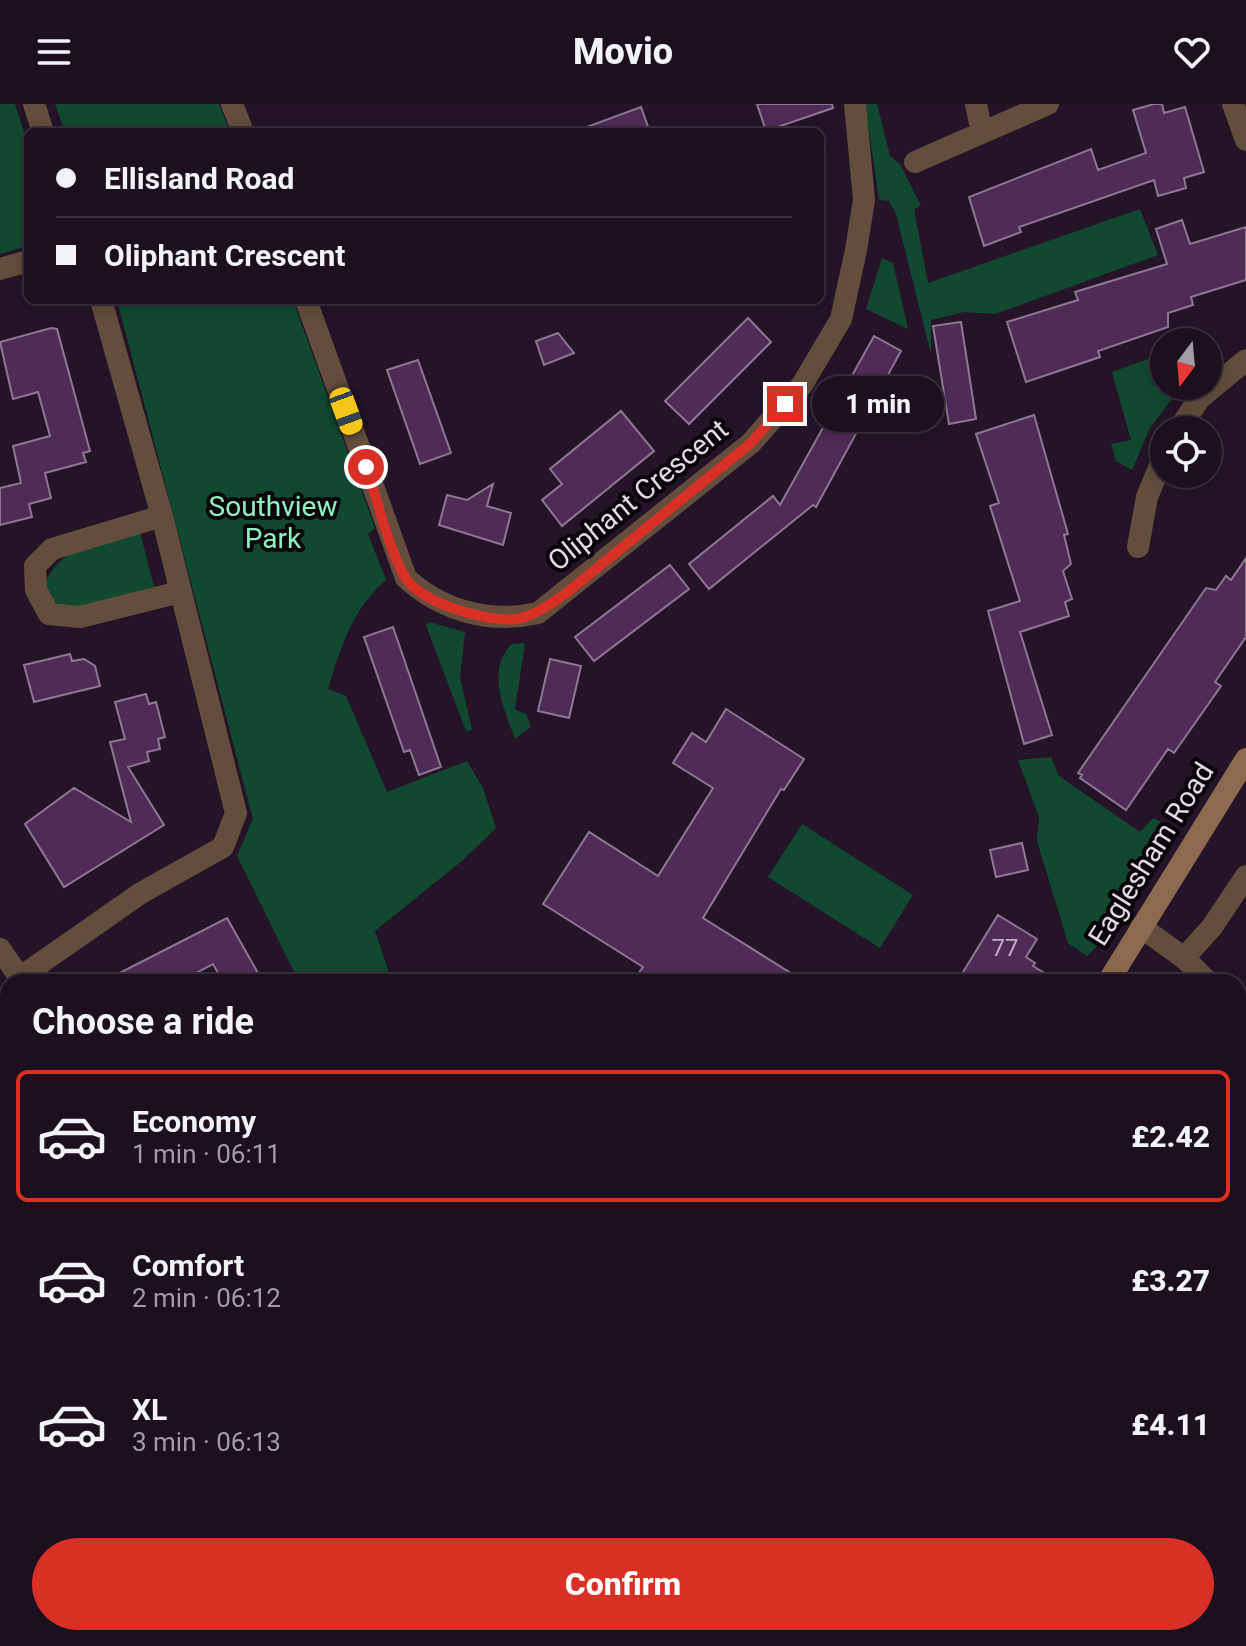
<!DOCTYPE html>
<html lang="en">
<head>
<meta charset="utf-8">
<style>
	:root { --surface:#1c0f1e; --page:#251827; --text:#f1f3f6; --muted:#a09ca4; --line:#3a2f3c; --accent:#d93025 }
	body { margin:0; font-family:Roboto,sans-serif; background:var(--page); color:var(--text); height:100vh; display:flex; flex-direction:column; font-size:30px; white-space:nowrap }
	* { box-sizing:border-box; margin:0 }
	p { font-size:26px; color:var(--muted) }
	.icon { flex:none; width:44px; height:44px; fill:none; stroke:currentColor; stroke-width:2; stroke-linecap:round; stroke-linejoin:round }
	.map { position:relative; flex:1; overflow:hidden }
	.drawer { position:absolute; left:0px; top:870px; width:1246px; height:672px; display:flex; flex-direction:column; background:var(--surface); border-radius:24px 24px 0 0; box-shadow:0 4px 20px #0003,0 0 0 2px var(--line) }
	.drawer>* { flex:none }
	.guide { position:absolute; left:24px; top:24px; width:800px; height:176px; border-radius:12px; box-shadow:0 4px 20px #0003,0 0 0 2px var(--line); display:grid; align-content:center; height:176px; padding:0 32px; background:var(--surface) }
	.needle { width:52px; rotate:196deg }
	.fabs { position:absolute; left:1150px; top:224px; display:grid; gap:16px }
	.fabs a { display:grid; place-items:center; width:72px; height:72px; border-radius:50%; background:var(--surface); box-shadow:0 4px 20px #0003,0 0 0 2px var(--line); font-size:40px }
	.end { position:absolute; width:36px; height:36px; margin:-18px; border:10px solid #d93025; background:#fff; box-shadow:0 0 0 4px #fff }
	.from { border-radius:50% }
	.bubble { position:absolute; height:56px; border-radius:28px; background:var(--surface); box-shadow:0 4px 20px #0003,0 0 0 2px var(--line); font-size:26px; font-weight:800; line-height:56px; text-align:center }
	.car { position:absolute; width:24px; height:48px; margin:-24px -12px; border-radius:10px; box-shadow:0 0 6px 2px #0007; background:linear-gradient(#f5c518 24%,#345 0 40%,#f5c518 0 76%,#345 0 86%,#f5c518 0) }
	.guide b { display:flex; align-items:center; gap:28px; height:76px; font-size:30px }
	.guide b+b { border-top:2px solid var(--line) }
	.guide i { width:20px; height:20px; background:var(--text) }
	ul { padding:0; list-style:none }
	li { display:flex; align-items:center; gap:24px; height:132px; margin:0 16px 12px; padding:0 16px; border:4px solid transparent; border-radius:12px }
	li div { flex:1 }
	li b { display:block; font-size:30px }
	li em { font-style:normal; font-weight:800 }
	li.selected { border-color:var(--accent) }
	li>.icon { width:72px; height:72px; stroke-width:1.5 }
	h2 { padding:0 32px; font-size:36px; line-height:96px }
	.action { display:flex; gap:16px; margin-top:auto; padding:16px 32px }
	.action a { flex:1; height:92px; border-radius:48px; background:var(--accent); color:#fff; font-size:32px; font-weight:800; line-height:92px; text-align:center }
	header { display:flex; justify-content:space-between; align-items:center; height:104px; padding:0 32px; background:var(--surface); font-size:36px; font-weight:800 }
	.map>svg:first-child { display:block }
</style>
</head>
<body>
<header><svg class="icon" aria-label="menu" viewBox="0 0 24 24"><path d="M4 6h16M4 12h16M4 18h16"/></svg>Movio<svg class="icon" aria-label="heart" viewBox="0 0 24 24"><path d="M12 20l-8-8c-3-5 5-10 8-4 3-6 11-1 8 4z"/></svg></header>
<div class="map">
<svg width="1246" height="1542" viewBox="0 0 1246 1542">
	<rect width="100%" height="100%" fill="#251428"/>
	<path fill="#104930" d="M 0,0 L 15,0 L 28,40 L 28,142 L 0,150 Z
		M 55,0 L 219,0 L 230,28 L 65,28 Z
		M 865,0 L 877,0 L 890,52 L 900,60 L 921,102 L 914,105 L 928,179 L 1140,105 L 1158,151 L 995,210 L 964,208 L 931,216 L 931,250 L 896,110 L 889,97 L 879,96 Z
		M 882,154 L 893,159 L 908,225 L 866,205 Z
		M 117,196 L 293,196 L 375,424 L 368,430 L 386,476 C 352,505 341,543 328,585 L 346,592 L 387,688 L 467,657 L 483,684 L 496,724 L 463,756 L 375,827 L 392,878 L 299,878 L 237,752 L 253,715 Z
		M 1164,249 L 1164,282 L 1182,282 L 1150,324 L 1132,366 L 1116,357 L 1111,340 L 1131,336 L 1112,268 Z
		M 140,428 L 154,483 L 77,506 L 57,501 L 44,482 C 60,440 101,439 140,428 Z
		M 429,518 L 465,528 L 460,573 L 472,626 L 466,627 L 426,521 Z
		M 525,539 L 515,605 L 526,610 L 531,623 L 515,635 C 504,603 486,569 511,540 Z
		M 1051,653 L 1059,672 L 1140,728 L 1153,714 L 1170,722 L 1105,834 L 1087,852 L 1068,839 L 1037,737 L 1039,713 L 1018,656 Z
		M 802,720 L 913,791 L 880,844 L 768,773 Z
		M 107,1534 L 199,1534 L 180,1542 L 72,1542 Z
		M 441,1534 L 516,1534 L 511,1542 L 445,1542 Z"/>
	<path fill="#502b58" stroke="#8d7892" stroke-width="2" d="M 757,0 L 832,0 L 833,4 L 766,27 Z
		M 1154,0 L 1162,0 L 1164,9 L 1185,3 L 1204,68 L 1184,74 L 1186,84 L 1158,92 L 1154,76 L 1019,123 L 1021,128 L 984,142 L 969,93 L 1091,45 L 1098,66 L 1146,49 L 1133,6 Z
		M 641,3 L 650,28 L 582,28 L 581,25 Z
		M 1182,116 L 1190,140 L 1246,123 L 1246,176 L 1191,193 L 1193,201 L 1168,209 L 1168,223 L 1098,247 L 1100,253 L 1026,278 L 1007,218 L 1078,196 L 1075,188 L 1167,160 L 1156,125 Z
		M 748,214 L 771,238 L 689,320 L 665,297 Z
		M 961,218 L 976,315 L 949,320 L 933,222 Z
		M 51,224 L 57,225 L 90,347 L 83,349 L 86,358 L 45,369 L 51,394 L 29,400 L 32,413 L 0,421 L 0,384 L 21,379 L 13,342 L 50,332 L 38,288 L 13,295 L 0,238 Z
		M 558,229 L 574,249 L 544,261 L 536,237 Z
		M 874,232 L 901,247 L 816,403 L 813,401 L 709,485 L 689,460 L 773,392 L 780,401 Z
		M 418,256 L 451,349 L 420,360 L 387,266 Z
		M 621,307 L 654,347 L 562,422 L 542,396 L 562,380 L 550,365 Z
		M 1034,311 L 1068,430 L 1064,431 L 1071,460 L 1063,467 L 1072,495 L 1065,498 L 1069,512 L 1020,528 L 1052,631 L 1024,640 L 988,507 L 1020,497 L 990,402 L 999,399 L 976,330 Z
		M 493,380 L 487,402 L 511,409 L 503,441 L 439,421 L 447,391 L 467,396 Z
		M 1246,454 L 1246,533 L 1215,578 L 1221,582 L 1174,649 L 1168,645 L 1126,706 L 1080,674 L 1082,671 L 1078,669 L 1206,484 L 1216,486 L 1226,472 L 1231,476 Z
		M 670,461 L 689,485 L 594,557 L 575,533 Z
		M 393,523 L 441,663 L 419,671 L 410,646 L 404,648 L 364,533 Z
		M 70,550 L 72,557 L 84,555 L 95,562 L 100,582 L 34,598 L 24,561 Z
		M 550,555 L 581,562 L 569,614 L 538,607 Z
		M 146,590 L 149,600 L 156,598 L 165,633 L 158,635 L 160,645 L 147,648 L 149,657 L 128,663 L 164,721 L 64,783 L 25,720 L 74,684 L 131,718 L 110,638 L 125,635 L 115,598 Z
		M 726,605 L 804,655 L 784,686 L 781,685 L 703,814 L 805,878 L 652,878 L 638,870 L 643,863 L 543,800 L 589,728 L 658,772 L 713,684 L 673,659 L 692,629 L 706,638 Z
		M 1022,739 L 1028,766 L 996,773 L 990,746 Z
		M 998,811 L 1037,835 L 1026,853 L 1035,859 L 1033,862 L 1059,878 L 957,878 Z
		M 227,814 L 263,878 L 223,878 L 213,860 L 179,878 L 102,878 Z"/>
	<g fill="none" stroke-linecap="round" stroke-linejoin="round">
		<path stroke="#634e3d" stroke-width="22" d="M 34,0 L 43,28
			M 232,0 L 243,28
			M 976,0 L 982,29
			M 1233,0 L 1246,36
			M 915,58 L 1048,0
			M 0,165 L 28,157
			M 306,196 L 406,474 C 442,507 490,520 538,509 L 751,339 L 802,281 L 841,215 L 856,146 L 864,96 L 855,0
			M 1178,326 L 1200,294 L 1246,256
			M 162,412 L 52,445 L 35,462 L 36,486 L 49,510 L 80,513 L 180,488
			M 1138,443 L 1147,393 L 1164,352
			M 1141,823 L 1184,854 L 1208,878
			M 0,845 L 23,878
			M 1184,854 L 1212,823 L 1246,772
			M 22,872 L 141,789 L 223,743 L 236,709 L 162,412 L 101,196
			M 1238,912 L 1246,922
			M 0,929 L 8,936
			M 0,994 L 8,988
			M 1238,1366 L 1246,1353
			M 357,1534 L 362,1542
			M 207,1542 L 224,1534
			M 1131,1542 L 1136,1534"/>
		<path stroke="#8c6a4f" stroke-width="22" d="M 1108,878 L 1246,655
			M 704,1542 L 709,1534"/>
	</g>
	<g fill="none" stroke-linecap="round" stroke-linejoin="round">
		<path stroke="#d93025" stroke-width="10" d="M 366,363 C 377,394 389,446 405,473 C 420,499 488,519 517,515 C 536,511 549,501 565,490 L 751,339 L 785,300"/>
	</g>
	<g text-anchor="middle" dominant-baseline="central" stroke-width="8" stroke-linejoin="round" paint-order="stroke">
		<g font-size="24" fill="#c0aec4">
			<text x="1005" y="844">77</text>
		</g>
		<g font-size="28" fill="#e6dae8" stroke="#0a040b">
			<text transform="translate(638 391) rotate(-39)">Oliphant Crescent</text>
			<text transform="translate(1151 750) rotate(-58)">Eaglesham Road</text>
		</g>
		<g font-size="28" fill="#90f2c0" stroke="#0a040b">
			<text x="273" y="402">Southview<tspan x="273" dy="32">Park</tspan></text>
		</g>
	</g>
</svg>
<div class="fabs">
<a><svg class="needle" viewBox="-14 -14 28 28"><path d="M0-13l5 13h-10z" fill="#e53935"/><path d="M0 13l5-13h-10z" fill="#a09ca4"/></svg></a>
<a><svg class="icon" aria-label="locate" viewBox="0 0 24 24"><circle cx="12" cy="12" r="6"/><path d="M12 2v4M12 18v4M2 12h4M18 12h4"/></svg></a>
</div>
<i class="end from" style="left:366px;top:363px"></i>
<i class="end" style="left:785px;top:300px"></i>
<div class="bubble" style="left:812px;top:272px;width:132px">1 min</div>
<i class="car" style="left:346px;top:307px;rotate:160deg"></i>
<div class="guide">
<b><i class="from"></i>Ellisland Road</b>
<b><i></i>Oliphant Crescent</b>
</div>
<section class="drawer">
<h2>Choose a ride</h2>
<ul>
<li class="selected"><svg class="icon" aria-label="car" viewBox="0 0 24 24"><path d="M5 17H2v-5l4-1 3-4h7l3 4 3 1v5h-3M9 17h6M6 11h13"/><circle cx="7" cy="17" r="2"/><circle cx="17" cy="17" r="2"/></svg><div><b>Economy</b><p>1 min · 06:11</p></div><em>£2.42</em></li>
<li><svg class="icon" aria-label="car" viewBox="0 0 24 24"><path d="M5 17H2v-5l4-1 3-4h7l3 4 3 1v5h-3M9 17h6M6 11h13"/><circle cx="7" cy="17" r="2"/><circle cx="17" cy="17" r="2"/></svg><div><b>Comfort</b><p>2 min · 06:12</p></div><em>£3.27</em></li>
<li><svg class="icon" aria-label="car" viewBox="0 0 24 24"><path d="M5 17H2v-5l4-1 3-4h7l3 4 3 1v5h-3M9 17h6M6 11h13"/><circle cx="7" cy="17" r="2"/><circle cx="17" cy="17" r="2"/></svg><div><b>XL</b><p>3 min · 06:13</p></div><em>£4.11</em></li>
</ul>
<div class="action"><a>Confirm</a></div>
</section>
</div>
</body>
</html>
